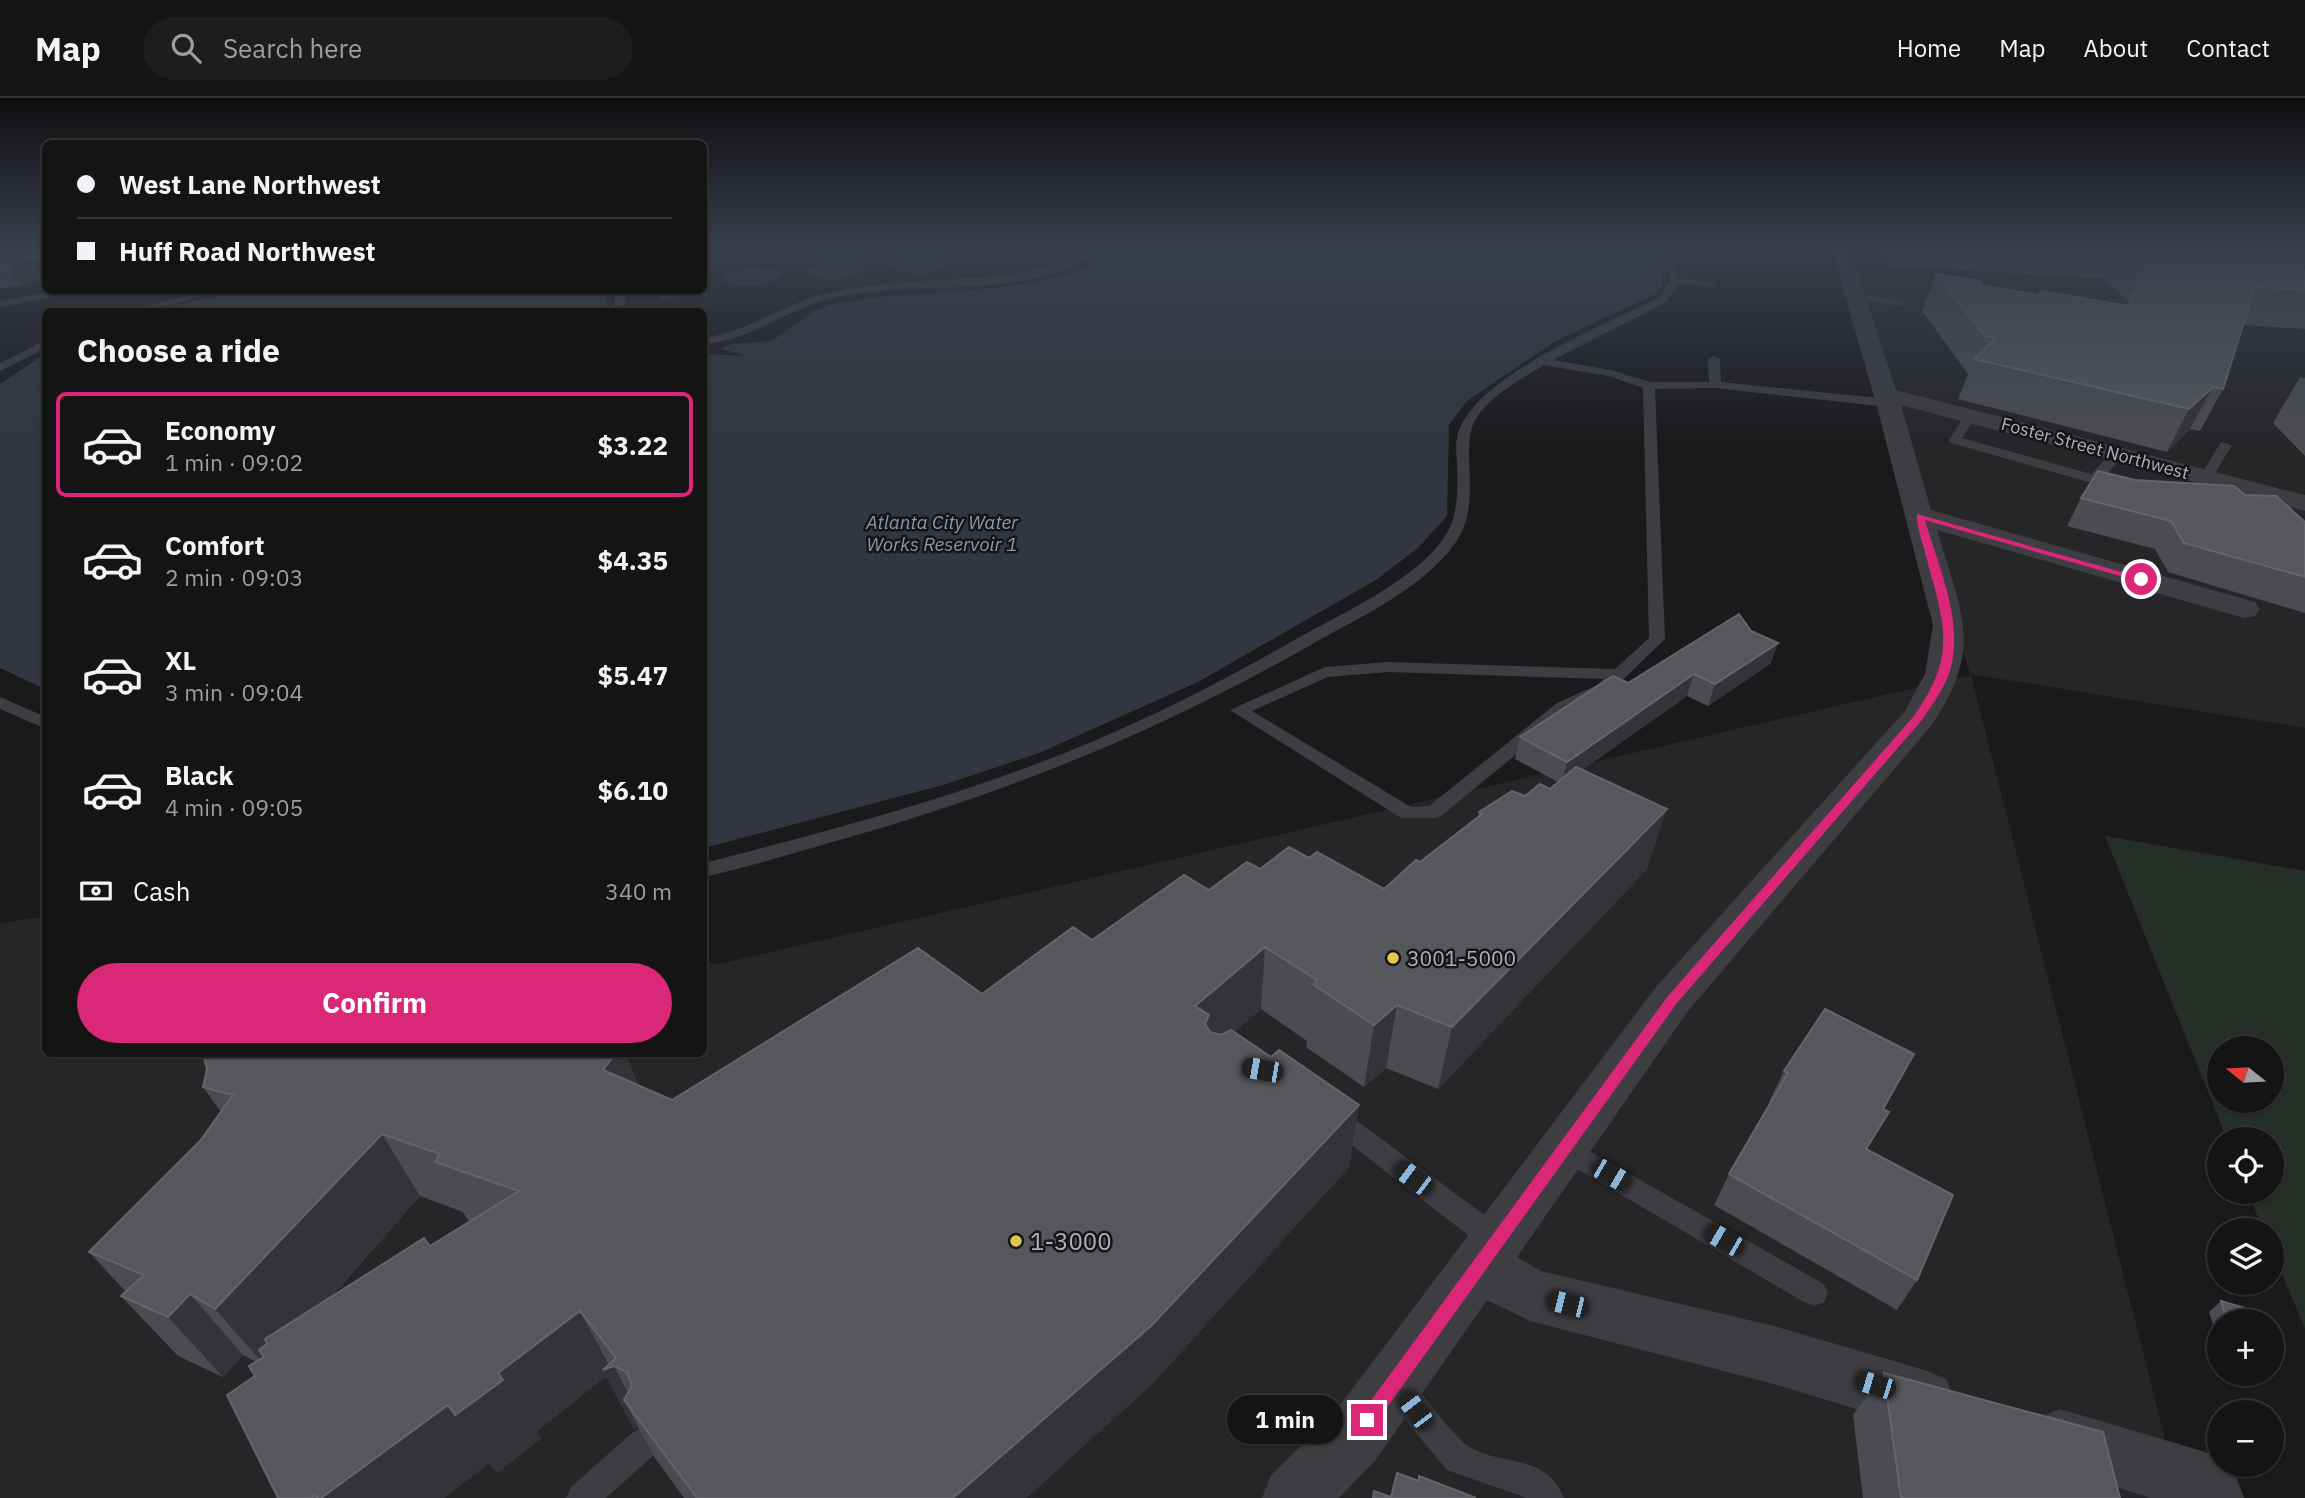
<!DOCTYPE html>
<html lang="en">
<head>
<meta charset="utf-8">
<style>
	:root { --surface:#141415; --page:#1d1d1e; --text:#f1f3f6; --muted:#9d9ea0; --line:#333334; --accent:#db2777 }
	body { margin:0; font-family:"IBM Plex Sans",sans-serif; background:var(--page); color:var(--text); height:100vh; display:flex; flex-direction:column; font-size:26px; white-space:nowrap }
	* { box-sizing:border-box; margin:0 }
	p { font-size:23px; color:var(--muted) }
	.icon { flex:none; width:38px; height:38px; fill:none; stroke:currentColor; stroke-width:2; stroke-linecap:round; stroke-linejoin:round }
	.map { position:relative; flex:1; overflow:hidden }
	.sheet { position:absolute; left:42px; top:210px; width:665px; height:749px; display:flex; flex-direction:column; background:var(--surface); border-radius:10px; box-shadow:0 2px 5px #0004,0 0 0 2px var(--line) }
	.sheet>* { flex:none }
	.top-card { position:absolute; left:42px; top:42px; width:665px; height:154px; border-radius:10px; box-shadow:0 2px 5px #0004,0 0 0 2px var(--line); display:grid; align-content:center; height:154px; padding:0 35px; background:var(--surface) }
	.needle { width:46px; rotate:288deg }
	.buttons { position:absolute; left:2207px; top:938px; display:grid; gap:14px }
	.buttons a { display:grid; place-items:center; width:77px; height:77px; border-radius:50%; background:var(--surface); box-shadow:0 2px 5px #0004,0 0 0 2px var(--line); font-size:35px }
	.end { position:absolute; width:32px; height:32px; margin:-16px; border:9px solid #db2777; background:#fff; box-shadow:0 0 0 4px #fff }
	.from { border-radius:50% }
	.bubble { position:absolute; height:49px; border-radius:24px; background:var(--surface); box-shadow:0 2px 5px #0004,0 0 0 2px var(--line); font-size:23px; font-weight:700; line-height:49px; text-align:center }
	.car { position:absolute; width:21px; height:42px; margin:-21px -10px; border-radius:9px; box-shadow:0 0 5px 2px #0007; background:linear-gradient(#222 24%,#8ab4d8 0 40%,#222 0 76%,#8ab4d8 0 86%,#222 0) }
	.top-card b { display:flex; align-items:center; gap:24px; height:66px; font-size:26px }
	.top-card b+b { border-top:2px solid var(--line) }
	.top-card i { width:18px; height:18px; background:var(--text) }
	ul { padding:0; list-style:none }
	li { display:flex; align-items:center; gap:21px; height:105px; margin:0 14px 10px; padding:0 21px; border:4px solid transparent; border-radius:10px }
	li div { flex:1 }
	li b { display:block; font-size:26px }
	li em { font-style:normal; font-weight:700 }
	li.on { border-color:var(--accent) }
	li>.icon { width:63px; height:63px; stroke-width:1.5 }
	h2 { padding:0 35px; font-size:32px; line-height:84px }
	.pay { display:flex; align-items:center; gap:18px; height:77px; padding:0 35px; font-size:26px }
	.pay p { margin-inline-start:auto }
	.action { display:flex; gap:14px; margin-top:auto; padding:14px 35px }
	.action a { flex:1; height:80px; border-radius:42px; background:var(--accent); color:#fff; font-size:28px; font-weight:700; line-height:80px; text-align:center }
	header { display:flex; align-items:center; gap:42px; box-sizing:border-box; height:98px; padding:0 35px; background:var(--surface); border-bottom:2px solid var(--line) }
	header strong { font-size:33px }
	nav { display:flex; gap:38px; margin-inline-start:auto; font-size:24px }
	.search { width:490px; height:63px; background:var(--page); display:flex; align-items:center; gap:18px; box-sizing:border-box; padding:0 24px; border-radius:38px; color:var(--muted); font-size:26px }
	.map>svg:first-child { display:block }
</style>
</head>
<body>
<header>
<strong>Map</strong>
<div class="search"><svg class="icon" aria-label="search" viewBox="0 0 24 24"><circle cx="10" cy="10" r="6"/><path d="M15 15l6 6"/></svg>Search here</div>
<nav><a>Home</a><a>Map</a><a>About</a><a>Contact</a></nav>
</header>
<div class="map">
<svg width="2305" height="1400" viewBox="0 0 2305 1400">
	<rect width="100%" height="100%" fill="#1a1a1c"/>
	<path fill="#262629" d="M 1841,148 L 2305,148 L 2305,630 L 1970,576 Z
		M 1971,577 L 2180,1400 L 0,1400 L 0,825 L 45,819 L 46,956 L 704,956 L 704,863 L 719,866 Z"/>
	<path fill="#262e28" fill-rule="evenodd" d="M 2105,738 L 2305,773 L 2305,1231 L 2272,1152 L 2272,1132 L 2263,1132 L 2248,1094 L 2272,1094 L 2272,1041 L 2227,1041 ZM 2219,950 L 2272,950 L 2272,1003 L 2219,1003 Z"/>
	<path fill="#31363f" d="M 1126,148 L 1580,148 L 1629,156 L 1661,171 L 1662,187 L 1657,195 L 1554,244 L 1467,303 L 1449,327 L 1447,418 L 1418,450 L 1376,482 L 1198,584 L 1039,655 L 943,687 L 704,750 L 704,256 L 747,258 L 721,251 L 730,246 L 772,243 L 812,214 L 833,206 L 887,198 L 998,190 L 1047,182 L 1089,170 Z
		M 912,156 L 941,157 L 950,163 C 940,179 899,179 886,166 L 894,160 Z
		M 844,162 L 861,165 L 867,170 C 854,182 818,187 807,173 L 823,164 Z
		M 750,170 L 778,172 L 782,177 C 769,190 739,192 722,183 L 724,177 Z
		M 704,179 L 708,179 L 707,198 L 658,202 L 659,193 L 704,192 Z
		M 241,192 L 610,192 L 610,193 L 606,201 L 609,214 L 150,213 Z
		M 45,256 L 45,591 L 0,570 L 0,286 Z"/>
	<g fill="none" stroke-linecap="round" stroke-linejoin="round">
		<path fill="#3d3d42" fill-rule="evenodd" d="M 1065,148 L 1087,148 L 1049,157 L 1044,154 Z
			M 1095,148 L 1106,148 C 1033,206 915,180 829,201 C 785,212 750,243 704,246 L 704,240 C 749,234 784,205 828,195 C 918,174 1011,194 1095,148 Z
			M 1591,148 C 1622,148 1649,160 1677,171 L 1679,180 L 1717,186 L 1712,189 L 1679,185 L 1666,204 L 1553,262 L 1611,272 L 1650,284 L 1709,284 L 1708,261 L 1714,258 L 1720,261 L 1721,284 L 1888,301 L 1894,305 L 1888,309 L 1715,290 L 1655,291 L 1665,541 L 1609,595 L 1569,613 L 1441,718 L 1434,720 L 1401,720 L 1230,612 L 1325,569 L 1388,564 L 1615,571 L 1649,540 L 1643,290 L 1609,278 L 1544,267 C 1522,281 1492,296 1477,319 C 1469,331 1469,345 1469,359 C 1471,408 1473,433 1434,469 C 1398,503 1352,523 1309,548 C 1155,635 1007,695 836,743 C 792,756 748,769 704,779 L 704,765 C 810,738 916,710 1020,672 C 1114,638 1204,594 1291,544 C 1335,519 1382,498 1421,465 C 1458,433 1458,410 1457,365 C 1456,354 1455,340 1460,330 C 1483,275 1605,227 1658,200 L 1670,184 L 1669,175 L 1631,159 ZM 1388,574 L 1604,581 L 1597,587 L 1557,605 L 1429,708 L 1411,709 L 1252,613 L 1328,579 Z
			M 65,192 L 91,192 L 0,209 L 0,203 Z
			M 204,192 L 223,192 L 146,214 L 127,214 Z
			M 616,192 L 626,192 L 624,208 L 628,214 L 618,214 L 614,208 Z
			M 1856,196 L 1902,202 L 1907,205 L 1902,208 L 1852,201 L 1851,199 Z
			M 46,242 L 46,250 L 0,273 L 0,265 Z
			M 1970,314 L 1976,318 L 1962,340 L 2091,376 L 2113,353 L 2123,353 L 2123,359 L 2103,380 L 2125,388 L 2113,391 L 1951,345 L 1949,342 L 1966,315 Z
			M 2221,344 L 2232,347 L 2211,382 L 2198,394 L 2188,394 L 2186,391 L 2201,377 Z
			M 0,599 L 46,619 L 46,631 L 0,611 Z
			M 1336,1011 L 1345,1014 L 1506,1133 L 1510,1142 L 1506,1151 L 1496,1154 L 1486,1151 L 1327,1028 L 1323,1021 L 1327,1014 Z
			M 1564,1039 L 1824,1186 L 1828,1195 L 1824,1204 L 1814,1208 L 1804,1204 L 1555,1058 L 1551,1050 L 1555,1042 Z
			M 1397,1274 L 1408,1279 C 1420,1293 1455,1340 1468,1348 C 1503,1370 1545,1353 1564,1400 L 1527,1400 L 1447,1372 L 1386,1299 L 1382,1289 L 1386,1279 Z
			M 644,1329 L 655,1334 L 660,1345 L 655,1356 L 606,1400 L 566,1400 L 571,1389 L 633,1334 Z"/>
		<path fill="#3d3d42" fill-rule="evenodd" d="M 1831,148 L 1849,148 L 1896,292 L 2305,397 L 2305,413 L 1901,307 L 1931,412 L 2255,504 L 2260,511 L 2255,518 L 2244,520 L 1937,432 C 1961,515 1985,549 1931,628 L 1688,913 L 1517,1159 L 1541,1173 L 1774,1228 L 1925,1272 L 1946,1281 L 1955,1302 L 1946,1323 L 1925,1332 L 1774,1286 L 1530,1223 L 1487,1202 L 1375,1363 L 1339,1400 L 1262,1400 L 1271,1377 L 1331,1319 L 1656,889 L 1905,613 L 1925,576 L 1933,527 L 1876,305 Z
			M 2060,1311 L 2219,1358 L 2219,1367 L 2232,1367 L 2244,1400 L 2151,1400 L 2038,1364 L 2029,1342 L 2038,1320 Z"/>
	</g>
	<path fill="#4b4c51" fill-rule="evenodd" d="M 0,148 L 46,148 L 46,182 L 33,183 L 19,189 L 0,190 Z
		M 1876,148 L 2305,148 L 2305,167 L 2303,171 L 2305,172 L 2305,231 L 2243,227 L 2223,291 L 2200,333 L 2190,331 L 2167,354 L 1958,301 L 1968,276 L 1922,213 L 1936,176 L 1983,188 L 2038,197 L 2128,208 L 2130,205 L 2104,181 L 1889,167 Z
		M 2300,279 L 2305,280 L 2305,358 L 2273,325 Z
		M 2135,382 L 2245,397 L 2305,424 L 2305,515 L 2168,474 L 2155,451 L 2067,428 L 2081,400 Z
		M 1751,533 L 1778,545 L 1770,566 L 1708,608 L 1687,598 L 1582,672 L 1647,771 L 1438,991 L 1386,970 L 1364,989 L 1306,949 L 1307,943 L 1261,911 L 1234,934 L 1271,959 L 1359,1007 L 1349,1069 L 1151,1287 L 1026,1400 L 684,1400 L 655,1360 L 638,1329 L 634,1331 L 606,1278 L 536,1334 L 541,1340 L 497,1375 L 489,1365 L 444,1400 L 278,1400 L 255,1278 L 256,1264 L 243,1257 L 223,1279 L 178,1258 L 121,1198 L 126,1194 L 89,1154 L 200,1043 L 221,1014 L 203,989 L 207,971 L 203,956 L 626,956 L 638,987 L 672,1002 L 982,896 L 1092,842 L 1209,792 L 1260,771 L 1309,760 L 1384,791 L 1478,719 L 1479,714 L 1525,698 L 1550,691 L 1558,684 L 1515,661 L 1520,639 L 1628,585 ZM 420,1098 L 463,1114 L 469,1124 L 430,1148 L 330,1200 Z
		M 1784,973 L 1883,1011 L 1867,1052 L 1917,1182 L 1897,1212 L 1714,1107 L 1729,1076 L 1770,1004 L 1769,1004 Z
		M 2221,1203 L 2256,1223 L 2219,1223 L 2219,1245 L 2209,1214 Z
		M 1884,1275 L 2120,1400 L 1863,1400 L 1853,1317 Z"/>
	<path fill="#333437" d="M 0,148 L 43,148 L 0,156 Z
		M 46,161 L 46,182 L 33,183 L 19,189 L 8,168 L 22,162 Z
		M 2213,289 L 2190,331 L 2167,354 L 2189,311 Z
		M 1778,545 L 1770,566 L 1708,608 L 1715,586 Z
		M 1694,576 L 1687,598 L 1562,686 L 1567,664 Z
		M 1667,711 L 1647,771 L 1438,991 L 1452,929 Z
		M 1265,849 L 1261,911 L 1207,957 L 1195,908 Z
		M 1397,907 L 1386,970 L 1364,989 L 1374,927 Z
		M 615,956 L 626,956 L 647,1009 L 603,972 Z
		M 1359,1007 L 1349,1069 L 1151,1287 L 1026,1400 L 953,1400 Z
		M 382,1036 L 420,1098 L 267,1270 L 215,1211 Z
		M 190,1196 L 243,1257 L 223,1279 L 168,1219 Z
		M 580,1213 L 610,1269 L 614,1268 L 645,1327 L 624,1302 L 638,1329 L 634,1331 L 606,1278 L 536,1334 L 541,1340 L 497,1375 L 489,1365 L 444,1400 L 321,1400 L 448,1307 L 498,1275 Z"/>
	<path fill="#56575c" stroke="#64656b" stroke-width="2" d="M 33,148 L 46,148 L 46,161 L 22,162 L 8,168 L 0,168 L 0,151 Z
		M 2123,148 L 2252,148 L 2251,150 L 2305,172 L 2305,192 L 2255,189 L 2223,291 L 2213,289 L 2189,311 L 1974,261 L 1996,240 L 1985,238 L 1936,176 L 1979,183 L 1983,188 L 2038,197 L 2041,193 L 2128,208 L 2148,170 Z
		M 2273,148 L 2288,148 L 2305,160 Z
		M 2098,373 L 2135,382 L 2234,388 L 2245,397 L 2276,398 L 2305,424 L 2305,479 L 2184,445 L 2171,423 L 2081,400 Z
		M 1739,516 L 1751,533 L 1778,545 L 1715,586 L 1694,576 L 1567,664 L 1520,639 L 1613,578 L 1628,585 Z
		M 1576,669 L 1667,711 L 1452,929 L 1397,907 L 1374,927 L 1314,887 L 1317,882 L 1265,849 L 1195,908 L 1209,917 L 1205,926 L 1210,934 L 1221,937 L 1231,932 L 1271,959 L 1279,952 L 1359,1007 L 1151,1228 L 953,1400 L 697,1400 L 624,1302 L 632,1288 L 627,1274 L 614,1268 L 603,1272 L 616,1260 L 580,1213 L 498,1275 L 503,1282 L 455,1317 L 448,1307 L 321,1400 L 318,1400 L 315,1397 L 311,1400 L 278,1400 L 227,1297 L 255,1278 L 249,1268 L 264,1259 L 259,1252 L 267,1246 L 265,1241 L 424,1140 L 430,1148 L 519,1093 L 435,1064 L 440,1056 L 382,1036 L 215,1211 L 190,1196 L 168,1219 L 121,1198 L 144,1177 L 89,1154 L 200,1043 L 233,997 L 203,989 L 207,971 L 203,956 L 615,956 L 603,972 L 672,1002 L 918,850 L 982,896 L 1073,829 L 1092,842 L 1184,777 L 1209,792 L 1247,764 L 1260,771 L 1289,749 L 1309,760 L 1317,754 L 1384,791 L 1416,762 L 1420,764 L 1482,716 L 1479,714 L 1512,693 L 1525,698 L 1540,686 L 1550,691 Z
		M 1825,911 L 1914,956 L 1883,1011 L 1889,1014 L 1866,1051 L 1953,1097 L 1917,1182 L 1729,1076 L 1788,975 L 1784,973 Z
		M 2221,1203 L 2252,1212 L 2256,1223 L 2227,1223 Z
		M 1884,1275 L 2103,1334 L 2120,1400 L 1901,1400 Z
		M 1397,1375 L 1419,1383 L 1419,1378 L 1476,1400 L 1373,1400 L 1374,1393 L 1391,1399 Z"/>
	<linearGradient id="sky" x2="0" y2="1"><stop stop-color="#0e0e0f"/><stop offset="0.43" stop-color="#383e4b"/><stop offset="1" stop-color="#383e4b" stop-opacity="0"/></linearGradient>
	<rect width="2305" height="344" fill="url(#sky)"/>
	<path fill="#db2777" d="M 1917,416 L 2146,481 L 2138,483 L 1925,422 C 1937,464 1960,515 1953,559 C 1950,583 1935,603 1922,622 L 1677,905 L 1373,1329 L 1367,1331 L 1361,1329 L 1358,1322 L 1361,1316 L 1668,898 L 1914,618 C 1958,555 1944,526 1926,458 C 1923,445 1916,428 1917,416 Z"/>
	<g fill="#e1c64d" stroke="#151517" stroke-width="2.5">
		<circle cx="1393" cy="860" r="7"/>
		<circle cx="1016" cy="1143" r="7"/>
	</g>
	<g text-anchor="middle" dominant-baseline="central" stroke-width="5" stroke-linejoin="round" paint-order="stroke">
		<g font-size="18" fill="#aeb0ba" stroke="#151517">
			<text transform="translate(2095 350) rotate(15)">Foster Street Northwest</text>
		</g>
		<g font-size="19" font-style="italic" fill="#8998b1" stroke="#151517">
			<text x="942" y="424">Atlanta City Water<tspan x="942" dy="22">Works Reservoir 1</tspan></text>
		</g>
		<g font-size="21" fill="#aeb0ba" stroke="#151517" text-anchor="start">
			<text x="1407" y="860">3001-5000</text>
		</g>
		<g font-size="24" fill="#aeb0ba" stroke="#151517" text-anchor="start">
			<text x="1030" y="1143">1-3000</text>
		</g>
	</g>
</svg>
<div class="buttons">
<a><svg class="needle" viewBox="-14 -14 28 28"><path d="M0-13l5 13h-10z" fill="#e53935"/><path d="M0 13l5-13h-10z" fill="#9d9ea0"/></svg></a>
<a><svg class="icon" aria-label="locate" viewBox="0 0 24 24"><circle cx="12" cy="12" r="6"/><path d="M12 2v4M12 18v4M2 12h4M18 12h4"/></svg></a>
<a><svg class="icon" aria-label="layers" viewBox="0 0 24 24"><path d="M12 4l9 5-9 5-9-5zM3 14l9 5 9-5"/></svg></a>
<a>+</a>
<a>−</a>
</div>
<i class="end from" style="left:2141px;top:481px"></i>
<i class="end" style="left:1367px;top:1322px"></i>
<div class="bubble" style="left:1227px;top:1297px;width:116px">1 min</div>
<i class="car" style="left:1262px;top:972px;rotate:280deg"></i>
<i class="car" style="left:1611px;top:1077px;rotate:120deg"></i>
<i class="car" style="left:1413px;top:1080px;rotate:307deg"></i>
<i class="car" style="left:1724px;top:1142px;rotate:300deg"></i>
<i class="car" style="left:1567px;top:1206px;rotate:284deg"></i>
<i class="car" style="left:1875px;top:1287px;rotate:287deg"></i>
<i class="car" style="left:1415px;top:1312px;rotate:323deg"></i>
<div class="top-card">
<b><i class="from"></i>West Lane Northwest</b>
<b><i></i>Huff Road Northwest</b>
</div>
<section class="sheet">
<h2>Choose a ride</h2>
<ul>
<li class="on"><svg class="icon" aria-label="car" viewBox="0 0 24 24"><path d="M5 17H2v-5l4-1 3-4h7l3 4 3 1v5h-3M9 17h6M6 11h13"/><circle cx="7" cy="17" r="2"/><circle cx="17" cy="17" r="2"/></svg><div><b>Economy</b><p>1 min · 09:02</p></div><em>$3.22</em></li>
<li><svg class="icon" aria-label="car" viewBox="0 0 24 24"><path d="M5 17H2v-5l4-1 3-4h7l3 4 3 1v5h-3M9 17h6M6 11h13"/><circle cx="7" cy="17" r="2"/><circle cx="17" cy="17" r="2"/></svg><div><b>Comfort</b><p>2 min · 09:03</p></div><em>$4.35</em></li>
<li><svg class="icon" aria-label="car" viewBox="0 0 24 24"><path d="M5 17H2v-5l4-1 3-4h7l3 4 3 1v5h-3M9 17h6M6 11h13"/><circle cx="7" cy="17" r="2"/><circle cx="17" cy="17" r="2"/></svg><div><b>XL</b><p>3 min · 09:04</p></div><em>$5.47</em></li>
<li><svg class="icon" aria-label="car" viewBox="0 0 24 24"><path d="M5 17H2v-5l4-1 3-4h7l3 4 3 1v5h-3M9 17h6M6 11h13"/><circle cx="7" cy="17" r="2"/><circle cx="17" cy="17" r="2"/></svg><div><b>Black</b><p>4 min · 09:05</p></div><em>$6.10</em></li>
</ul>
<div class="pay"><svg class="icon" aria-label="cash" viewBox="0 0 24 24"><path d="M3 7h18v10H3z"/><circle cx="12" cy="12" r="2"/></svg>Cash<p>340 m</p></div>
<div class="action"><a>Confirm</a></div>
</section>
</div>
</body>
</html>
